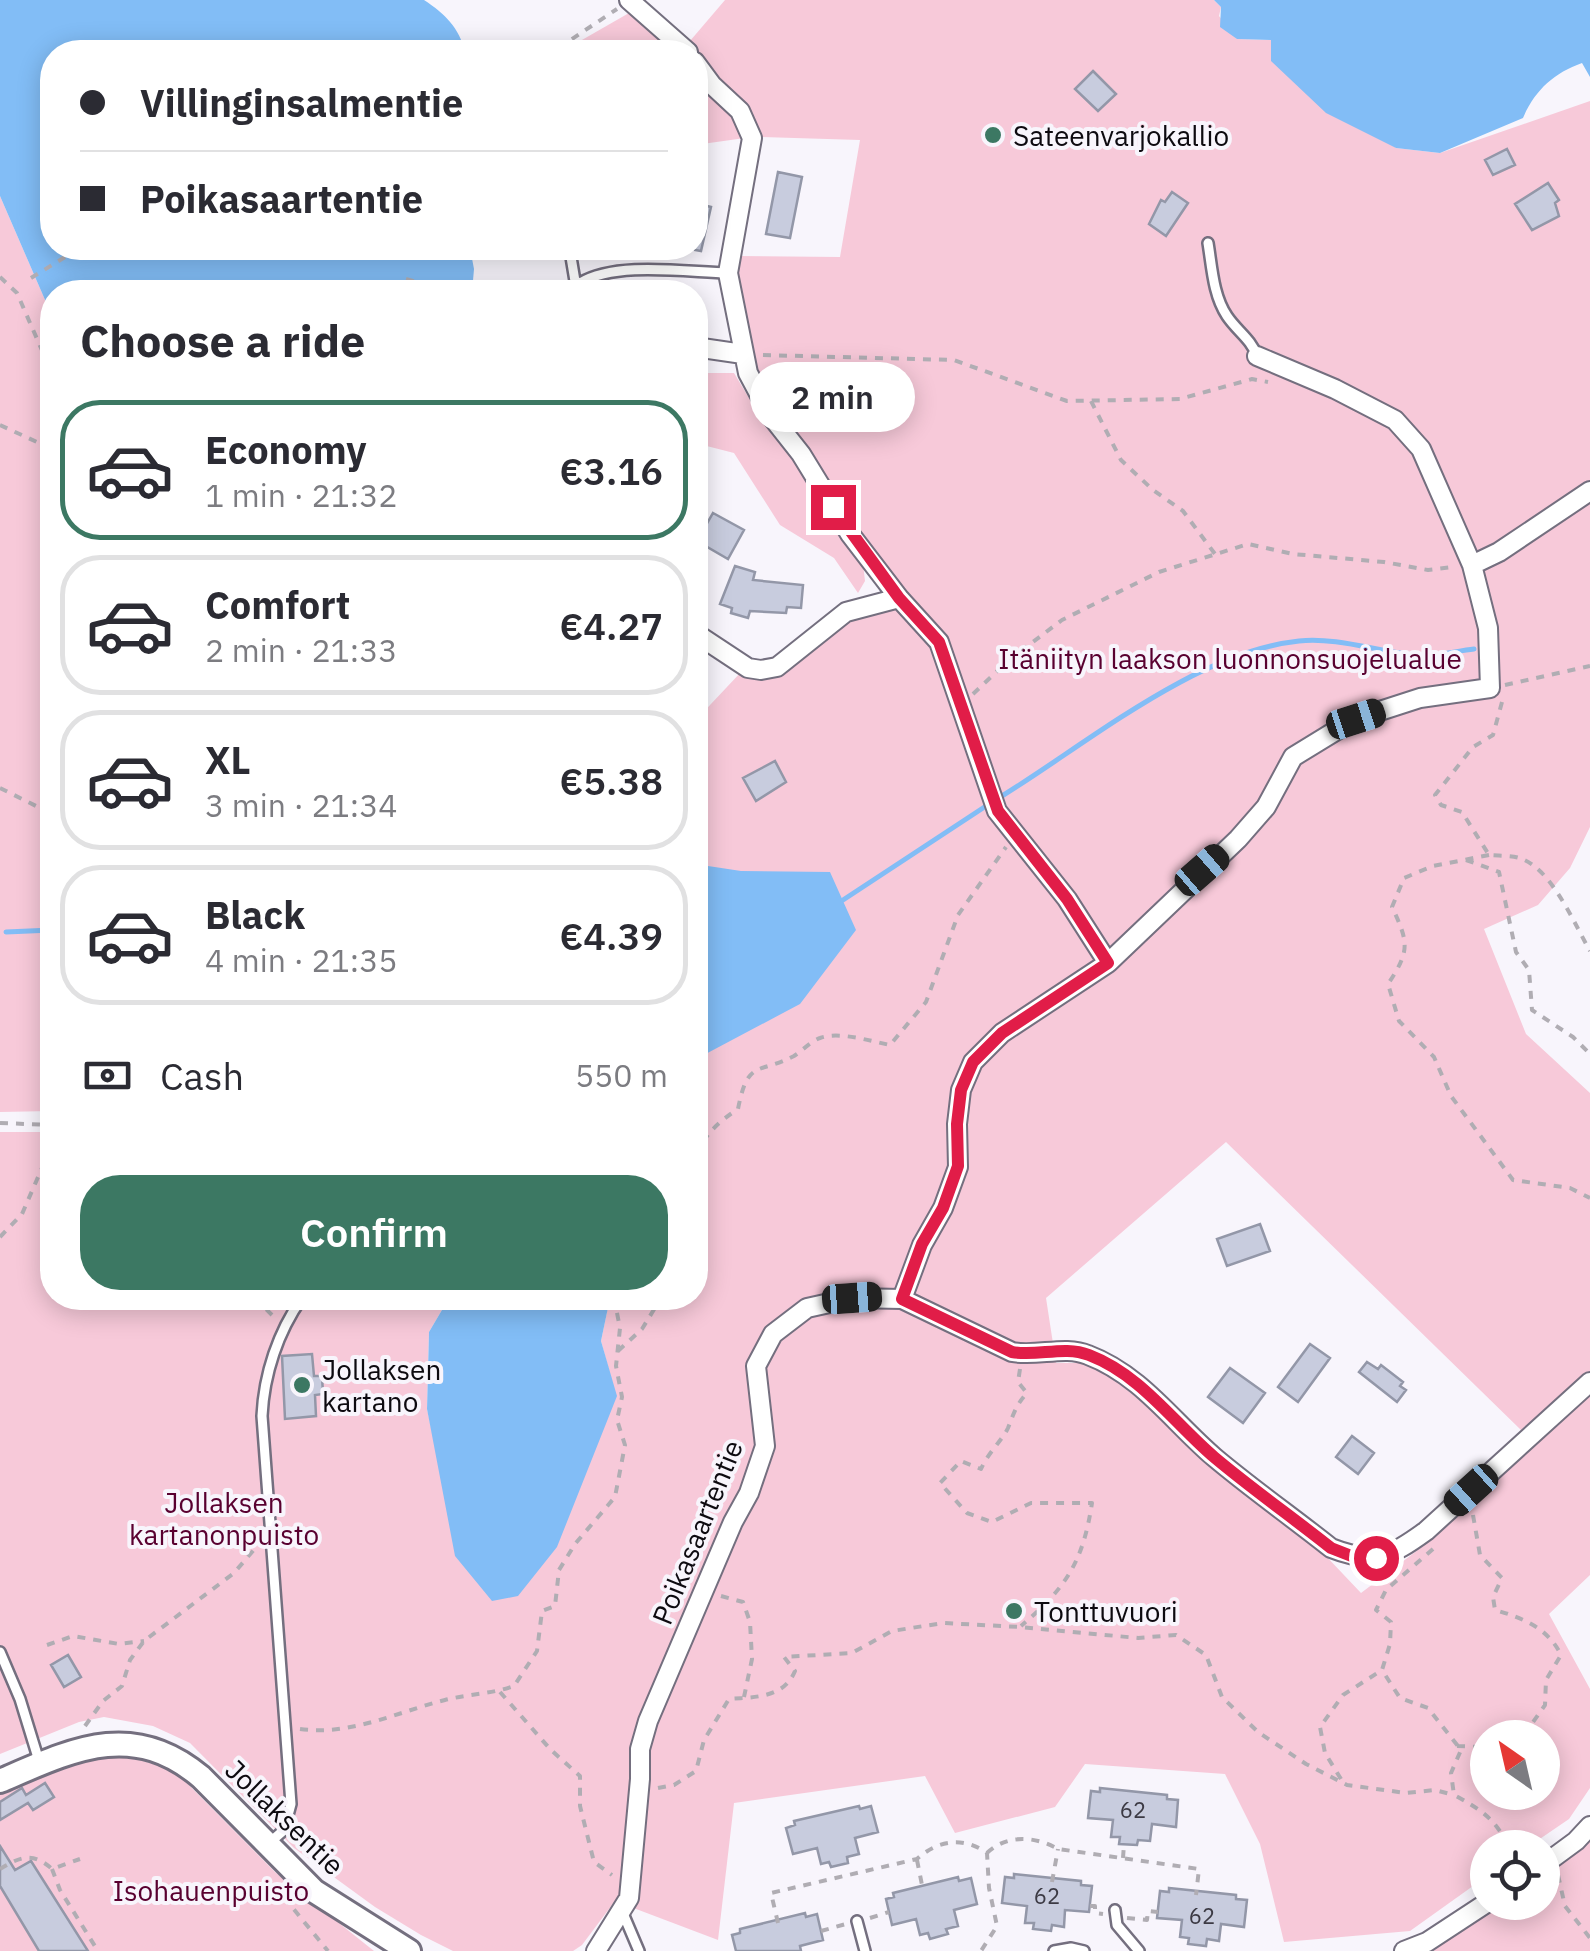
<!DOCTYPE html>
<html lang="en">
<head>
<meta charset="utf-8">
<style>
	:root { --surface:#fff; --page:#f2f2f3; --text:#2b2b33; --muted:#7c7c81; --line:#e1e1e2; --accent:#3c7863 }
	body { margin:0; font-family:"IBM Plex Sans",sans-serif; background:var(--page); color:var(--text); height:100vh; display:flex; flex-direction:column; font-size:38px; white-space:nowrap }
	* { box-sizing:border-box; margin:0 }
	p { font-size:32px; color:var(--muted) }
	.icon { flex:none; width:55px; height:55px; fill:none; stroke:currentColor; stroke-width:2; stroke-linecap:round; stroke-linejoin:round }
	.map { position:relative; flex:1; overflow:hidden }
	.side { position:absolute; left:40px; top:280px; width:668px; height:1030px; display:flex; flex-direction:column; background:var(--surface); border-radius:40px; box-shadow:0 5px 25px #0003 }
	.side>* { flex:none }
	.banner { position:absolute; left:40px; top:40px; width:668px; height:220px; border-radius:40px; box-shadow:0 5px 25px #0003; display:grid; align-content:center; height:220px; padding:0 40px; background:var(--surface) }
	.needle { width:65px; rotate:326deg }
	.tools { position:absolute; left:1470px; top:1720px; display:grid; gap:20px }
	.tools a { display:grid; place-items:center; width:90px; height:90px; border-radius:50%; background:var(--surface); box-shadow:0 5px 25px #0003; font-size:50px }
	.end { position:absolute; width:45px; height:45px; margin:-22px; border:12px solid #e11d48; background:#fff; box-shadow:0 0 0 5px #fff }
	.from { border-radius:50% }
	.bubble { position:absolute; height:70px; border-radius:35px; background:var(--surface); box-shadow:0 5px 25px #0003; font-size:32px; font-weight:600; line-height:70px; text-align:center }
	.car { position:absolute; width:30px; height:60px; margin:-30px -15px; border-radius:12px; box-shadow:0 0 8px 2px #0007; background:linear-gradient(#222 24%,#8ab4d8 0 40%,#222 0 76%,#8ab4d8 0 86%,#222 0) }
	.banner b { display:flex; align-items:center; gap:35px; height:95px; font-size:38px }
	.banner b+b { border-top:2px solid var(--line) }
	.banner i { width:25px; height:25px; background:var(--text) }
	ul { padding:0; list-style:none }
	li { display:flex; align-items:center; gap:30px; height:140px; margin:0 20px 15px; padding:0 20px; border:5px solid var(--line); border-radius:40px }
	li div { flex:1 }
	li b { display:block; font-size:38px }
	li em { font-style:normal; font-weight:600 }
	li.active { border-color:var(--accent) }
	li>.icon { width:90px; height:90px; stroke-width:1.5 }
	h2 { padding:0 40px; font-size:45px; line-height:120px }
	.pay { display:flex; align-items:center; gap:25px; height:110px; padding:0 40px; font-size:38px }
	.pay p { margin-inline-start:auto }
	.cta { display:flex; gap:20px; margin-top:auto; padding:20px 40px }
	.cta a { flex:1; height:115px; border-radius:40px; background:var(--accent); color:#fff; font-size:40px; font-weight:600; line-height:115px; text-align:center }
	.map>svg:first-child { display:block }
</style>
</head>
<body>
<div class="map">
<svg width="1590" height="1951" viewBox="0 0 1590 1951">
	<rect width="100%" height="100%" fill="#f8f5fc"/>
	<path fill="#f7c9d9" fill-rule="evenodd" d="M 725,0 L 1214,0 L 1221,7 L 1219,16 L 1237,39 L 1271,40 L 1396,148 L 1440,153 L 1590,101 L 1590,827 L 1570,868 L 1538,905 L 1484,929 L 1526,1034 L 1590,1093 L 1590,1372 L 1521,1430 L 1226,1142 L 1046,1298 L 1056,1363 L 1086,1363 L 1109,1376 L 1157,1413 L 1209,1464 L 1325,1555 L 1361,1593 L 1435,1537 L 1590,1395 L 1590,1575 L 1549,1614 L 1590,1689 L 1590,1788 L 1569,1819 L 1528,1847 L 1488,1848 L 1487,1876 L 1410,1931 L 1284,1942 L 1260,1844 L 1225,1774 L 1085,1764 L 1055,1807 L 955,1833 L 925,1776 L 734,1803 L 718,1940 L 615,1901 L 582,1945 L 573,1951 L 453,1951 L 421,1935 L 375,1907 L 294,1848 L 190,1743 L 153,1726 L 104,1717 L 79,1722 L 0,1754 L 0,1132 L 47,1132 L 52,1126 L 52,1298 L 449,1298 L 429,1332 L 427,1409 L 439,1464 L 616,1396 L 601,1341 L 609,1302 L 620,1298 L 695,1298 L 695,1046 L 712,867 L 695,864 L 695,721 L 742,671 L 752,676 L 848,616 L 870,608 L 892,609 L 907,593 L 869,550 L 756,370 L 735,274 L 738,256 L 840,257 L 860,140 L 760,137 L 741,98 L 717,80 L 690,41 ZM 1488,1738 L 1542,1738 L 1542,1792 L 1488,1792 Z
		M 629,13 L 679,52 L 561,52 Z
		M 695,71 L 735,113 L 745,138 L 695,145 Z
		M 0,196 L 52,316 L 52,1111 L 0,1112 Z
		M 695,373 L 734,373 L 761,418 L 801,471 L 845,543 L 863,564 L 865,581 L 858,593 L 834,558 L 780,525 L 734,453 L 695,443 Z
		M 100,1755 L 128,1756 L 175,1771 L 275,1872 L 374,1951 L 0,1951 L 0,1790 L 66,1763 Z
		M 1590,1839 L 1590,1951 L 1431,1951 L 1506,1903 L 1542,1902 L 1543,1877 Z"/>
	<path fill="#82bdf6" d="M 0,0 L 424,0 C 445,14 459,27 465,52 L 52,52 L 52,248 L 470,248 L 474,269 L 472,292 L 52,292 L 52,316 L 0,196 Z
		M 1214,0 L 1590,0 L 1590,77 L 1582,63 C 1554,73 1535,90 1523,118 L 1440,153 L 1396,148 L 1326,113 L 1271,61 L 1271,40 L 1237,39 L 1220,27 L 1221,7 Z
		M 695,864 L 741,871 L 830,872 L 856,930 L 800,1004 L 700,1057 L 695,1068 Z
		M 449,1298 L 610,1298 L 601,1341 L 617,1396 L 557,1547 L 518,1596 L 492,1601 L 455,1556 L 427,1409 L 429,1332 Z"/>
	<g fill="none" stroke-linecap="round" stroke-linejoin="round">
		<path stroke="#82bdf6" stroke-width="5" d="M 1002,796 C 1088,743 1196,652 1299,641 C 1336,637 1376,651 1413,655 C 1432,658 1455,651 1474,649
			M 843,900 L 986,806
			M 6,932 L 52,930"/>
	</g>
	<path fill="#c8ccde" stroke="#9397a8" stroke-width="2.5" d="M 1093,71 L 1116,94 L 1098,111 L 1075,89 Z
		M 1507,149 L 1515,165 L 1493,175 L 1485,160 Z
		M 778,172 L 802,177 L 790,238 L 766,234 Z
		M 1548,183 L 1559,200 L 1555,203 L 1559,216 L 1532,230 L 1515,204 Z
		M 1172,192 L 1188,203 L 1166,236 L 1149,224 L 1161,200 L 1165,202 Z
		M 695,203 L 711,207 L 701,251 L 695,250 Z
		M 713,513 L 744,530 L 728,559 L 697,541 Z
		M 735,566 L 755,572 L 753,580 L 803,585 L 801,608 L 787,607 L 786,613 L 750,611 L 748,618 L 731,613 L 732,608 L 720,604 Z
		M 775,761 L 786,782 L 756,801 L 743,778 Z
		M 1260,1224 L 1270,1251 L 1227,1266 L 1217,1239 Z
		M 1310,1344 L 1330,1358 L 1298,1402 L 1278,1387 Z
		M 312,1354 L 314,1376 L 322,1376 L 323,1394 L 315,1395 L 316,1416 L 285,1419 L 282,1356 Z
		M 1367,1362 L 1378,1369 L 1381,1365 L 1403,1382 L 1400,1386 L 1406,1390 L 1397,1402 L 1359,1372 Z
		M 1230,1368 L 1265,1393 L 1243,1423 L 1208,1397 Z
		M 1352,1436 L 1374,1453 L 1358,1474 L 1336,1457 Z
		M 68,1655 L 81,1677 L 64,1687 L 51,1665 Z
		M 45,1783 L 54,1797 L 33,1810 L 28,1803 L 0,1820 L 0,1802 L 22,1788 L 26,1795 Z
		M 1100,1788 L 1167,1795 L 1167,1799 L 1178,1800 L 1176,1827 L 1152,1824 L 1150,1841 L 1138,1840 L 1137,1845 L 1119,1844 L 1120,1837 L 1111,1837 L 1113,1820 L 1088,1818 L 1091,1791 L 1100,1792 Z
		M 859,1806 L 860,1809 L 871,1806 L 878,1832 L 855,1838 L 859,1854 L 847,1857 L 848,1863 L 831,1867 L 829,1862 L 821,1864 L 817,1848 L 793,1854 L 786,1828 L 795,1825 L 794,1821 Z
		M 0,1846 L 15,1870 L 31,1861 L 88,1951 L 39,1951 L 0,1886 Z
		M 1014,1874 L 1081,1881 L 1081,1885 L 1092,1886 L 1089,1912 L 1065,1910 L 1064,1927 L 1052,1925 L 1051,1931 L 1033,1929 L 1034,1923 L 1025,1923 L 1027,1906 L 1002,1903 L 1005,1877 L 1014,1878 Z
		M 958,1877 L 959,1881 L 971,1878 L 977,1904 L 954,1910 L 958,1926 L 946,1929 L 948,1934 L 930,1939 L 928,1933 L 920,1935 L 916,1919 L 892,1925 L 886,1899 L 894,1897 L 893,1893 Z
		M 1169,1888 L 1236,1895 L 1236,1899 L 1247,1900 L 1244,1927 L 1221,1924 L 1219,1941 L 1207,1939 L 1206,1946 L 1188,1944 L 1189,1938 L 1180,1937 L 1182,1920 L 1157,1918 L 1160,1891 L 1169,1892 Z
		M 805,1913 L 806,1917 L 817,1914 L 823,1940 L 800,1946 L 801,1951 L 736,1951 L 732,1935 L 740,1933 L 740,1929 Z"/>
	<g fill="none" stroke-linecap="round" stroke-linejoin="round">
		<defs>
			<path id="service" d="M 1208,243 C 1212,267 1213,295 1227,316 C 1237,331 1251,339 1257,356
				M 570,251 L 575,281 L 580,283 C 616,261 686,272 728,273
				M 0,1652 L 20,1699 L 39,1761
				M 268,1844 L 284,1830 L 291,1804 L 262,1416 C 264,1374 278,1332 302,1298
				M 1115,1910 L 1117,1925 L 1139,1951
				M 622,1911 L 639,1951
				M 857,1921 L 865,1951
				M 1054,1951 L 1071,1948 L 1084,1951"/>
			<path id="minor" d="M 629,0 L 688,52
				M 695,62 L 712,85 L 740,111 L 752,138 L 728,273 L 748,373 L 771,416 L 801,454 L 850,534 L 899,598 L 939,642 L 997,811 L 1067,899 L 1108,963 L 1002,1033 L 973,1062 L 961,1090 L 957,1124 L 958,1167 L 943,1208 L 922,1245 L 902,1299
				M 695,347 L 743,354
				M 1257,356 L 1335,389 L 1395,420 L 1421,449 L 1472,565
				M 695,633 L 748,668 L 761,670 L 777,667 L 846,612 L 899,598
				M 1108,963 L 1238,839 L 1266,807 L 1293,757 L 1355,719 L 1420,698 L 1490,688 L 1488,628 L 1472,565 L 1499,552 L 1590,491
				M 1542,1866 L 1576,1841 L 1590,1826
				M 596,1951 L 629,1898 L 640,1779 L 640,1749 L 648,1721 L 733,1522 L 749,1493 L 765,1446 L 756,1366 L 773,1334 L 807,1308 L 852,1298 L 902,1299 L 1012,1352 C 1037,1357 1065,1345 1088,1355 C 1141,1375 1173,1422 1214,1457 C 1252,1489 1292,1517 1331,1548 C 1374,1565 1390,1557 1426,1531 L 1590,1382
				M 1404,1951 L 1427,1942 L 1488,1902"/>
			<path id="tertiary" d="M 0,1781 C 72,1750 132,1719 201,1777 L 314,1891 L 409,1951"/>
		</defs>
		<use href="#service" stroke="#746f7f" stroke-width="14"/>
		<use href="#minor" stroke="#746f7f" stroke-width="22"/>
		<use href="#tertiary" stroke="#746f7f" stroke-width="28"/>
		<path stroke="#b0adb3" stroke-width="4" stroke-dasharray="8 8" stroke-linecap="butt" d="M 543,52 L 560,47 L 617,9
			M 0,277 L 17,293 L 51,371 L 52,397
			M 31,278 L 65,257
			M 406,279 L 451,292
			M 763,355 L 954,360 L 1067,401 L 1180,399 L 1252,379 L 1268,382
			M 1091,401 L 1121,460 L 1153,490 L 1183,511 L 1215,554
			M 0,425 L 52,449
			M 1505,685 L 1590,666
			M 973,694 L 1009,660 L 1062,620 L 1159,572 L 1248,544 L 1293,554 L 1384,562 L 1428,570 L 1453,567
			M 1502,702 L 1493,735 L 1473,747 L 1435,795 L 1441,805 L 1462,812 L 1489,855 C 1499,856 1513,855 1522,859 C 1552,870 1575,925 1590,951
			M 0,788 L 52,814
			M 1489,855 L 1433,866 L 1404,878 L 1392,907 C 1409,943 1410,951 1388,984 L 1399,1021 L 1434,1057 L 1451,1096 L 1513,1180 L 1570,1188 L 1590,1198
			M 1466,860 L 1499,872 L 1516,952 L 1529,970 L 1532,1010 L 1573,1037 L 1590,1054
			M 0,1123 L 52,1125
			M 695,1155 C 706,1134 718,1122 738,1109 C 748,1058 758,1075 794,1056 C 802,1051 811,1041 820,1038 C 839,1031 870,1041 890,1045 L 926,1002 L 958,915 L 1006,847
			M 0,1237 L 22,1214 L 52,1145
			M 255,1298 L 275,1318
			M 618,1351 L 642,1329 L 661,1298
			M 1020,1369 L 1018,1382 L 1027,1393 C 1016,1405 1014,1413 1008,1428 C 1003,1439 988,1453 981,1469 L 961,1461 L 940,1483 L 967,1513 L 992,1522 L 1031,1503 L 1092,1503 C 1083,1562 1066,1588 1021,1626
			M 1473,1515 L 1480,1555 L 1502,1578 L 1493,1597 L 1495,1610 C 1523,1618 1548,1628 1561,1655 L 1546,1680 L 1545,1705 L 1531,1725 L 1502,1738
			M 1433,1549 L 1386,1590 L 1376,1610 L 1391,1622 L 1390,1644 L 1382,1670 L 1400,1698 L 1428,1708 L 1461,1750 L 1451,1773 L 1454,1795 C 1480,1809 1498,1820 1508,1848
			M 721,1596 L 743,1602 L 750,1622 L 752,1659 L 744,1697
			M 47,1645 L 73,1636 L 119,1644 L 144,1641
			M 500,1692 L 551,1750 L 580,1776 L 580,1806 L 594,1862 L 612,1875
			M 85,1726 L 103,1701 L 122,1686 L 130,1660 L 144,1641 L 234,1573 L 258,1545
			M 300,1729 C 351,1736 397,1712 445,1700 C 468,1694 492,1694 514,1686 L 537,1651 L 542,1611 L 555,1606 L 559,1570 L 575,1544 L 615,1497 L 625,1445 L 617,1420 L 622,1397 L 616,1366 L 620,1328 L 616,1308
			M 1457,1746 L 1480,1747 L 1488,1744
			M 1341,1779 L 1325,1753 L 1320,1727 L 1343,1695 L 1382,1670
			M 658,1788 L 674,1785 L 696,1771 L 704,1740 L 729,1699 C 755,1697 784,1698 795,1671 L 784,1657 L 852,1653 L 892,1631 L 943,1623 L 1020,1627 L 1138,1638 L 1176,1635 L 1206,1655 L 1222,1697 L 1258,1732 L 1306,1764 L 1347,1785 L 1406,1793 L 1435,1790 L 1454,1795
			M 987,1853 C 1007,1834 1035,1836 1058,1849 L 1199,1869 L 1196,1895
			M 1123,1858 L 1124,1844
			M 917,1860 L 923,1890
			M 0,1869 C 21,1856 33,1852 52,1869 L 80,1859
			M 52,1869 L 60,1890 L 98,1951
			M 1558,1875 L 1565,1906 L 1590,1938
			M 1052,1882 L 1058,1849
			M 281,1884 L 278,1890 L 328,1951
			M 1090,1906 L 1095,1906 L 1095,1913 L 1103,1914
			M 870,1918 L 889,1912
			M 1127,1918 L 1147,1920 L 1148,1911 L 1158,1912
			M 778,1923 L 771,1893 L 917,1859 C 938,1840 963,1836 987,1853 L 989,1888 L 997,1926 L 981,1951
			M 821,1931 L 846,1924"/>
		<use href="#service" stroke="#fff" stroke-width="9"/>
		<use href="#minor" stroke="#fff" stroke-width="18"/>
		<use href="#tertiary" stroke="#fff" stroke-width="22"/>
	</g>
	<g fill="none" stroke-linecap="round" stroke-linejoin="round">
		<path stroke="#e11d48" stroke-width="12" d="M 833,507 L 899,598 L 939,642 L 998,811 L 1067,899 L 1108,963 L 1002,1033 L 973,1062 L 961,1090 L 957,1124 L 958,1166 L 943,1208 L 922,1244 L 902,1299 L 1012,1352 C 1037,1357 1064,1345 1089,1355 C 1141,1375 1173,1422 1214,1457 C 1252,1489 1292,1517 1331,1548 L 1354,1557 L 1376,1558"/>
	</g>
	<g fill="#3c7863" stroke="#f8f5fc" stroke-width="4">
		<circle cx="993" cy="135" r="10"/>
		<circle cx="302" cy="1385" r="10"/>
		<circle cx="1014" cy="1611" r="10"/>
	</g>
	<g text-anchor="middle" dominant-baseline="central" stroke-width="8" stroke-linejoin="round" paint-order="stroke">
		<g font-size="22" fill="#3c3a44">
			<text x="1133" y="1809">62</text>
			<text x="1047" y="1895">62</text>
			<text x="1202" y="1915">62</text>
		</g>
		<g font-size="28" fill="#0d0a10" stroke="#f8f5fc" text-anchor="start">
			<text x="1013" y="135">Sateenvarjokallio</text>
			<text x="322" y="1369">Jollaksen<tspan x="322" dy="32">kartano</tspan></text>
			<text x="1034" y="1611">Tonttuvuori</text>
		</g>
		<g font-size="28" fill="#590030" stroke="#f8f5fc">
			<text x="1230" y="658">Itäniityn laakson luonnonsuojelualue</text>
			<text x="224" y="1502">Jollaksen<tspan x="224" dy="32">kartanonpuisto</tspan></text>
			<text x="211" y="1890">Isohauenpuisto</text>
		</g>
		<g font-size="28" fill="#0d0a10" stroke="#f8f5fc">
			<text transform="translate(697 1532) rotate(-68)">Poikasaartentie</text>
			<text transform="translate(285 1817) rotate(44)">Jollaksentie</text>
		</g>
	</g>
</svg>
<div class="tools">
<a><svg class="needle" viewBox="-14 -14 28 28"><path d="M0-13l5 13h-10z" fill="#e53935"/><path d="M0 13l5-13h-10z" fill="#7c7c81"/></svg></a>
<a><svg class="icon" aria-label="locate" viewBox="0 0 24 24"><circle cx="12" cy="12" r="6"/><path d="M12 2v4M12 18v4M2 12h4M18 12h4"/></svg></a>
</div>
<i class="end from" style="left:1376px;top:1558px"></i>
<i class="end" style="left:833px;top:507px"></i>
<div class="bubble" style="left:750px;top:362px;width:165px">2 min</div>
<i class="car" style="left:1356px;top:719px;rotate:72deg"></i>
<i class="car" style="left:1202px;top:870px;rotate:49deg"></i>
<i class="car" style="left:852px;top:1298px;rotate:86deg"></i>
<i class="car" style="left:1471px;top:1490px;rotate:228deg"></i>
<div class="banner">
<b><i class="from"></i>Villinginsalmentie</b>
<b><i></i>Poikasaartentie</b>
</div>
<section class="side">
<h2>Choose a ride</h2>
<ul>
<li class="active"><svg class="icon" aria-label="car" viewBox="0 0 24 24"><path d="M5 17H2v-5l4-1 3-4h7l3 4 3 1v5h-3M9 17h6M6 11h13"/><circle cx="7" cy="17" r="2"/><circle cx="17" cy="17" r="2"/></svg><div><b>Economy</b><p>1 min · 21:32</p></div><em>€3.16</em></li>
<li><svg class="icon" aria-label="car" viewBox="0 0 24 24"><path d="M5 17H2v-5l4-1 3-4h7l3 4 3 1v5h-3M9 17h6M6 11h13"/><circle cx="7" cy="17" r="2"/><circle cx="17" cy="17" r="2"/></svg><div><b>Comfort</b><p>2 min · 21:33</p></div><em>€4.27</em></li>
<li><svg class="icon" aria-label="car" viewBox="0 0 24 24"><path d="M5 17H2v-5l4-1 3-4h7l3 4 3 1v5h-3M9 17h6M6 11h13"/><circle cx="7" cy="17" r="2"/><circle cx="17" cy="17" r="2"/></svg><div><b>XL</b><p>3 min · 21:34</p></div><em>€5.38</em></li>
<li><svg class="icon" aria-label="car" viewBox="0 0 24 24"><path d="M5 17H2v-5l4-1 3-4h7l3 4 3 1v5h-3M9 17h6M6 11h13"/><circle cx="7" cy="17" r="2"/><circle cx="17" cy="17" r="2"/></svg><div><b>Black</b><p>4 min · 21:35</p></div><em>€4.39</em></li>
</ul>
<div class="pay"><svg class="icon" aria-label="cash" viewBox="0 0 24 24"><path d="M3 7h18v10H3z"/><circle cx="12" cy="12" r="2"/></svg>Cash<p>550 m</p></div>
<div class="cta"><a>Confirm</a></div>
</section>
</div>
</body>
</html>
